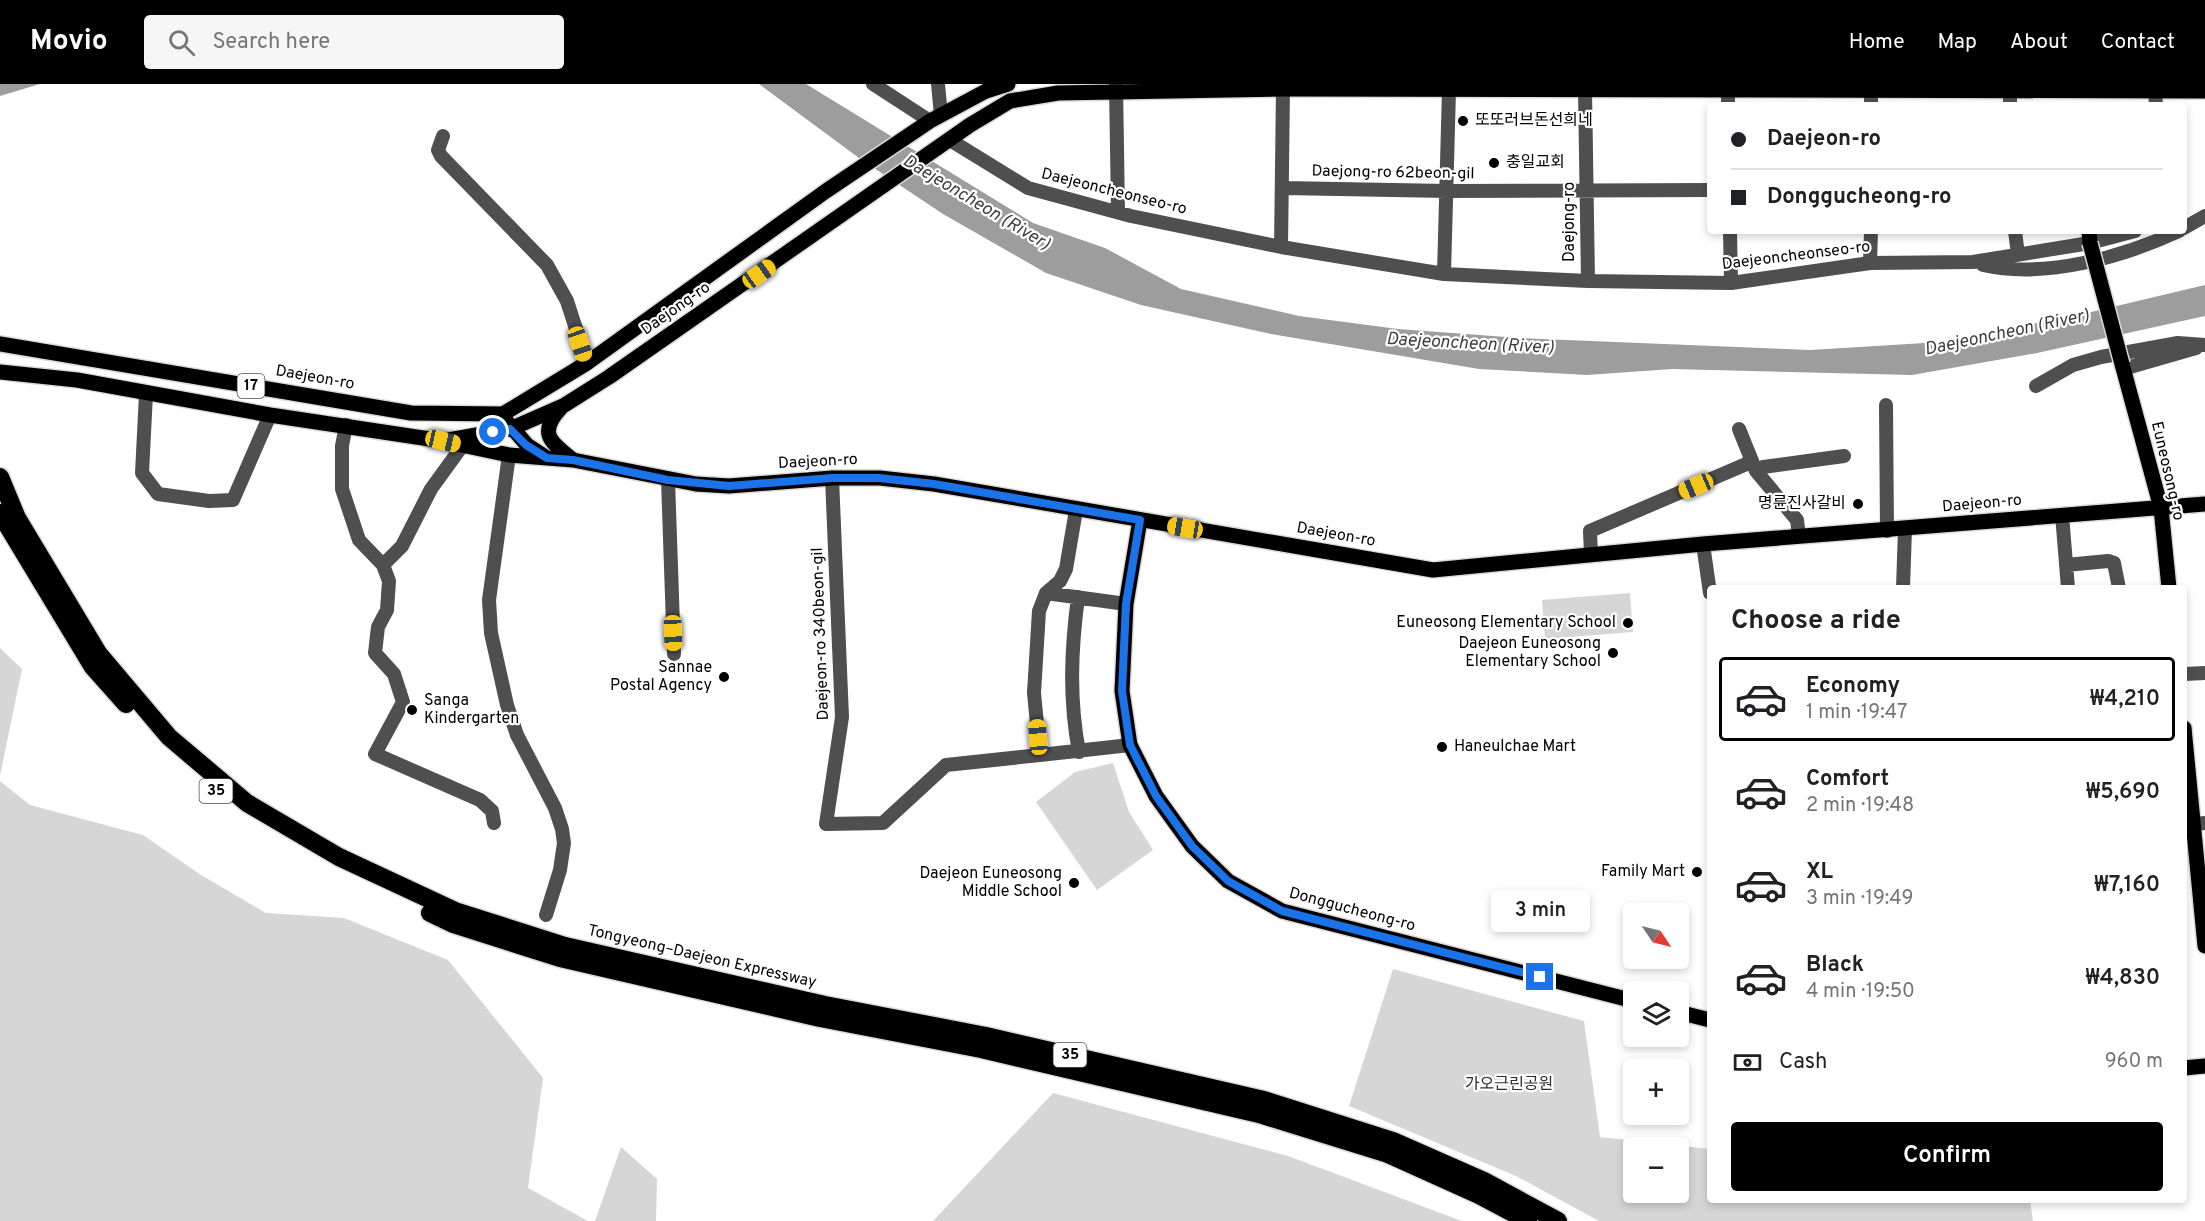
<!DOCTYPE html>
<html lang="en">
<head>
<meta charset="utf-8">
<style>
	:root { --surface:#fff; --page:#f6f6f6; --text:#202124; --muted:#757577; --line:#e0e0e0; --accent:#000 }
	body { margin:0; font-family:Overpass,"Noto Sans KR",sans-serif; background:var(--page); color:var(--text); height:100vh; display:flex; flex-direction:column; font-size:22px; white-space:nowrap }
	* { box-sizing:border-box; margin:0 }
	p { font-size:20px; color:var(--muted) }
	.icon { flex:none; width:33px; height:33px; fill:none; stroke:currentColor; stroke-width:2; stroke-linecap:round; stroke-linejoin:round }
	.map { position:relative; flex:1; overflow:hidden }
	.panel { position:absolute; left:1707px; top:501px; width:480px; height:618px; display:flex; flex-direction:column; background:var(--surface); border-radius:6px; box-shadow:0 3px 9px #0003 }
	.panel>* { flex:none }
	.hud { position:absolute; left:1707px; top:18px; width:480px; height:132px; border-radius:6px; box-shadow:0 3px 9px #0003; display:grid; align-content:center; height:132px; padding:0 24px; background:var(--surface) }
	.needle { width:39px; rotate:125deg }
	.tools { position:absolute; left:1623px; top:819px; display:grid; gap:12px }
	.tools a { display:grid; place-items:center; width:66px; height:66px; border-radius:6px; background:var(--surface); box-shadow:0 3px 9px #0003; font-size:30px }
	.end { position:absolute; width:27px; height:27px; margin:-14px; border:8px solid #1a73e8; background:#fff; box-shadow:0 0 0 3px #fff }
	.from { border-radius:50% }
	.bubble { position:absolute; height:42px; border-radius:6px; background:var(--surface); box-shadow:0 3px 9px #0003; font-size:20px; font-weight:600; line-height:42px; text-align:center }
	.car { position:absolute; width:18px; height:36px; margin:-18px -9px; border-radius:8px; box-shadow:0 0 4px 2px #0007; background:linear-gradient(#f5c518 24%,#345 0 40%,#f5c518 0 76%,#345 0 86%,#f5c518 0) }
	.hud b { display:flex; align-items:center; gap:21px; height:57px; font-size:22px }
	.hud b+b { border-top:2px solid var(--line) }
	.hud i { width:15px; height:15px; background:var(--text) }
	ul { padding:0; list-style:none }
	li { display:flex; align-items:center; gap:18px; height:84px; margin:0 12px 9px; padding:0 12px; border:3px solid transparent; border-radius:6px }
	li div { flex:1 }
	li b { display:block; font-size:22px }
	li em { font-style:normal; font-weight:600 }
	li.selected { border-color:var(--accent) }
	li>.icon { width:54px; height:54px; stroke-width:1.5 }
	h2 { padding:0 24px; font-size:27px; line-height:72px }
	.pay { display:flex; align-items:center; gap:15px; height:66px; padding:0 24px; font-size:22px }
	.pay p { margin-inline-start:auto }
	.cta { display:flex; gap:12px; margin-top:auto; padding:12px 24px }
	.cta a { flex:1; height:69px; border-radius:6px; background:var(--accent); color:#fff; font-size:24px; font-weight:600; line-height:69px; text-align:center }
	header { display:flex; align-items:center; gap:36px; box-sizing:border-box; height:84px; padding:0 30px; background:var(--accent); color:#fff }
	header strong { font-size:28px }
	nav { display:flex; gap:33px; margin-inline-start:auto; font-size:21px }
	.search { width:420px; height:54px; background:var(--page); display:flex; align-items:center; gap:15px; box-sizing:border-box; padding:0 21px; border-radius:6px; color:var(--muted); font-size:22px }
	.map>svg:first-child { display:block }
</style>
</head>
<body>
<header>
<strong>Movio</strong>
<div class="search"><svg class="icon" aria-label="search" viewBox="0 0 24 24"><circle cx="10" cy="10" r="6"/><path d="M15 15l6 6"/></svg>Search here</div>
<nav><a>Home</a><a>Map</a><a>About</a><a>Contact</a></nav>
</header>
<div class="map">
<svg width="2205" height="1137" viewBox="0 0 2205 1137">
	<rect width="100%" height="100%" fill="#fff"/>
	<path fill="#d6d6d6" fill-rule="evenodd" d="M 1630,509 L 1633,548 L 1545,555 L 1542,516 Z
		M 0,564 L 22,585 L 0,692 Z
		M 1113,679 L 1129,728 L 1153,766 L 1097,806 L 1036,718 L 1075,688 Z
		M 0,697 L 30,721 L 143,751 L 201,791 L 266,829 L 344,834 L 448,876 L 543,994 L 528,1104 L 588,1137 L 0,1137 Z
		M 1393,885 L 1584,937 L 1600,1053 L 1710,1065 L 1710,1116 L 2030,1116 L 2033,1137 L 1599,1137 L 1516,1092 L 1349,1022 ZM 1634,1064 L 1678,1064 L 1678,1108 L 1634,1108 Z
		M 1053,1009 L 1288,1072 L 1462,1137 L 933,1137 Z
		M 621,1063 L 657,1095 L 656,1137 L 595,1137 Z"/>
	<path fill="#9d9d9d" d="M 0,0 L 40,0 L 0,12 Z
		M 759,0 L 806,0 L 1033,139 L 1105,164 L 1181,205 L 1299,232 L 1398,245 L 1520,254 L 1810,266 L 1941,258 L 2087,229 L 2205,201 L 2205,232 L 2037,269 L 1912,291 L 1672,285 L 1587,291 L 1479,285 L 1271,250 L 1141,221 L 1046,189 L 943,130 L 859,74 Z"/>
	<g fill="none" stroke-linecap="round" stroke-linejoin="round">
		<defs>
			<path id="major" d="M 2089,147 L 2090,159
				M 0,260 L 411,329 L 503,330 L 587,279 L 826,107 L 930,37 L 986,7 L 1008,0
				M 2122,280 L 2161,424 L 2169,504
				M 0,288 L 77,296 L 270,331 L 443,357 L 510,345 L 563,322 L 609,293 L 970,41 L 1010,17 L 1058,9 L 1283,5 L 2205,7
				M 560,325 C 537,350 552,359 573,376
				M 507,338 L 527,361 L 544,372
				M 452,359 L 509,371 L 573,376 L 696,400 L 729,402 L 832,394 L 880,394 L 934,400 L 1433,486 L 1703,460 L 2205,420
				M 1140,436 L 1126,520 L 1122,607 L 1130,661 L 1156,712 L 1192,762 L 1228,797 L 1282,827 L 1634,917
				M 2184,644 L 2205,862
				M 1678,928 L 1710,936
				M 2184,984 L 2205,982"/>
			<path id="highway" d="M 0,393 L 17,434 L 98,569 L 169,653 L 247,719 L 339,773 L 455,827 L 565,862 L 825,921 L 986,952 L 1264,1016 L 1393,1057 L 1484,1097 L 1558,1137
				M 0,429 L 93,583 L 126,620
				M 430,829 L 453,840 L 560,874 L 820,934 L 981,965 L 1259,1030 L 1388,1070 L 1479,1111 L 1528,1137"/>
		</defs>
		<use href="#major" stroke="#dbdbdb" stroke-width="18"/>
		<use href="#highway" stroke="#dbdbdb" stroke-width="21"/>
		<path stroke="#4f4f4f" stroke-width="14" d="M 873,0 L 930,37
			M 938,0 L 941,31
			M 1116,0 L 1118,128
			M 1871,0 L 1871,21
			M 2010,5 L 2010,21
			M 1585,6 L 1588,197
			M 1728,6 L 1728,21
			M 2155,6 L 2156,21
			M 443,52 L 438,66 L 441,72 L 547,181 L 567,217 L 587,279
			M 950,56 L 1028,104 L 1131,132 L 1281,163 L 1444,190 L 1588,197 L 1731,199 L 1870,179 L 1973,178 L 2090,159 L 2135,147
			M 1283,104 L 1447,107 L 1710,106
			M 2184,144 L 2205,132
			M 1730,147 L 1731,199
			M 2015,147 L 2018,171
			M 1281,163 L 1283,5
			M 1870,179 L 1871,147
			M 1983,181 C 2045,195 2123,173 2179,147
			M 1444,190 L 1449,6
			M 2123,285 L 2196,264
			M 2036,302 L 2073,281 L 2101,273 L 2178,259 L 2205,261
			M 146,310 L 142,389 L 158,410 L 209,417 L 233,416 L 270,331
			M 1886,321 L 1887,447
			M 346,341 L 342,362 L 342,405 L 359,456 L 383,481 L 389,497 L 387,526 L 378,543 L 375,569 L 394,590 L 403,618 L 375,670 L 480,716 L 492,727 L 494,739
			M 1739,345 L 1756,387 L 1797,436 L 1799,452
			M 509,371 L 489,516 L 491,549 L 507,621 L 517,651 L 555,724 L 562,745 L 564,759 L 560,786 L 546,831
			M 1756,387 L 1763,383 L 1844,372
			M 832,394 L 842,633 L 826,740 L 883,739 L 946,681 L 1040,671
			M 668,396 L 674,570
			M 1076,426 L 1066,485 L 1060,497 L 1046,509 L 1039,527 L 1034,609 L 1040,671 L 1130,661
			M 2062,431 L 2068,504
			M 1703,460 L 1710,509
			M 1591,471 L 1590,447 L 1751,378
			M 383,481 L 402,462 L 431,405 L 463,361
			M 2066,481 L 2108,477 L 2114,479 L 2119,504
			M 1903,504 L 1905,445
			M 1046,509 L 1126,520
			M 1078,513 C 1071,566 1069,615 1079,668
			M 2184,590 L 2205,589
			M 2184,741 L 2205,739"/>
		<use href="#major" stroke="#000" stroke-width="15"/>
		<use href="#highway" stroke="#000" stroke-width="18"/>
		<defs>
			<path id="major-bridge" d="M 2090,159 L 2122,280"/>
		</defs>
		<use href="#major-bridge" stroke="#dbdbdb" stroke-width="18" stroke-linecap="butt"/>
		<use href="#major-bridge" stroke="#000" stroke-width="15"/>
	</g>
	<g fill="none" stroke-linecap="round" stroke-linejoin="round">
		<path stroke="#1a73e8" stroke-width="8" d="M 493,348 L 510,345 L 526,361 L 547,374 L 573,376 L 668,396 L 729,402 L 832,394 L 879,394 L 934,400 L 1140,436 L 1126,520 L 1122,607 L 1130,661 L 1156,712 L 1192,762 L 1228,797 L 1282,827 L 1540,893"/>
	</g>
	<g fill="#000" stroke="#fff" stroke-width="2">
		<circle cx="1463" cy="37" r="6"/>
		<circle cx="1494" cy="79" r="6"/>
		<circle cx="1858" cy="420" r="6"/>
		<circle cx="1628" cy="539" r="6"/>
		<circle cx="1613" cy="569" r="6"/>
		<circle cx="724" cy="593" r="6"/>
		<circle cx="412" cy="626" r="6"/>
		<circle cx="1442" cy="663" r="6"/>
		<circle cx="1697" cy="788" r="6"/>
		<circle cx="1074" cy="799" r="6"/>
	</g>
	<g text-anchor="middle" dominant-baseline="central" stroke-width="4.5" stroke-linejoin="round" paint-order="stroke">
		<g fill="#fff" stroke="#4c4c4c" stroke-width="1.5">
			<rect x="237.5" y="290" width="27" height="24" rx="4.5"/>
			<rect x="199.5" y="695" width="33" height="24" rx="4.5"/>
			<rect x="1053.5" y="959" width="33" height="24" rx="4.5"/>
		</g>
		<g font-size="15" font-weight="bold" fill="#000">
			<text x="251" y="302">17</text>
			<text x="216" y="707">35</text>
			<text x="1070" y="971">35</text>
		</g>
		<g font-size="16" fill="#000" stroke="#fff" text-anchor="end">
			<text x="1475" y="37" text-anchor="start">또또러브돈선희네</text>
			<text x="1506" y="79" text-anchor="start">충일교회</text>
			<text x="1846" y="420">명륜진사갈비</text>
			<text x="1616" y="539">Euneosong Elementary School</text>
			<text x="1601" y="560">Daejeon Euneosong<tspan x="1601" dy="18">Elementary School</tspan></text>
			<text x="712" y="584">Sannae<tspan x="712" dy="18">Postal Agency</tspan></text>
			<text x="424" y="617" text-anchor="start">Sanga<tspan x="424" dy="18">Kindergarten</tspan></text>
			<text x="1454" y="663" text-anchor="start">Haneulchae Mart</text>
			<text x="1685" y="788">Family Mart</text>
			<text x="1062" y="790">Daejeon Euneosong<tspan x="1062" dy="18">Middle School</tspan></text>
		</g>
		<g font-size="16" fill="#000" stroke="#fff">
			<text transform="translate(1393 89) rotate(1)">Daejong-ro 62beon-gil</text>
			<text transform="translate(1114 108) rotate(14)">Daejeoncheonseo-ro</text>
			<text transform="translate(1570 138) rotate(-90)">Daejong-ro</text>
			<text transform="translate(1796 172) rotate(-7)">Daejeoncheonseo-ro</text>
			<text transform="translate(676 225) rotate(-35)">Daejong-ro</text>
			<text transform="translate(315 294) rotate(10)">Daejeon-ro</text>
			<text transform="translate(818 378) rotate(-3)">Daejeon-ro</text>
			<text transform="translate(2167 387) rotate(77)">Euneosong-ro</text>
			<text transform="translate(1982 420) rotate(-5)">Daejeon-ro</text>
			<text transform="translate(1336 451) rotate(10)">Daejeon-ro</text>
			<text transform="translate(821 550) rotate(-92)">Daejeon-ro 340beon-gil</text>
			<text transform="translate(1352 826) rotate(15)">Donggucheong-ro</text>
			<text transform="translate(702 873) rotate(13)">Tongyeong–Daejeon Expressway</text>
		</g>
		<g font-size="16" fill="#2d2d2d" stroke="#fff">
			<text x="1509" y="1001">가오근린공원</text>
		</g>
		<g font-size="18" font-style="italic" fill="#3e3e3e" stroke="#fff">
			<text transform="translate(976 119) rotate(31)">Daejeoncheon (River)</text>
			<text transform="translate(2007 249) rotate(-12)">Daejeoncheon (River)</text>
			<text transform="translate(1470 260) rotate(3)">Daejeoncheon (River)</text>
		</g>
	</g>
</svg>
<div class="tools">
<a><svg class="needle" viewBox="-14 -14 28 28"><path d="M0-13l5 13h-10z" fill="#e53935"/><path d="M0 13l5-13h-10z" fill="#757577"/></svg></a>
<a><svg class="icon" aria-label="layers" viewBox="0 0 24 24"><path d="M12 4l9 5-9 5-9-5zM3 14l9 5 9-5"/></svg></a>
<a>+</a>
<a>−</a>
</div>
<i class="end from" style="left:493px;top:348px"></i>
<i class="end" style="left:1540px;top:893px"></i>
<div class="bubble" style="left:1491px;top:806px;width:99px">3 min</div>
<i class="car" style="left:759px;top:190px;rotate:55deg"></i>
<i class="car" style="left:580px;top:260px;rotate:161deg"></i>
<i class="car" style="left:443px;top:357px;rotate:103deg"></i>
<i class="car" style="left:1696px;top:402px;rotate:247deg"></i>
<i class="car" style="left:1185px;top:444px;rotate:280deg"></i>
<i class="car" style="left:673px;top:549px;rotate:178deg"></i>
<i class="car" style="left:1038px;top:653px;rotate:355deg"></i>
<div class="hud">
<b><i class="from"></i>Daejeon-ro</b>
<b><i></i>Donggucheong-ro</b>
</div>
<section class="panel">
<h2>Choose a ride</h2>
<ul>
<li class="selected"><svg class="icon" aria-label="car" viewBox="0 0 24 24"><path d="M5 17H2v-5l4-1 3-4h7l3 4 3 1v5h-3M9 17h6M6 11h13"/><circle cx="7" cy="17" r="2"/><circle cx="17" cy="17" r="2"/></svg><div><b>Economy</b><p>1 min · 19:47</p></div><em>₩4,210</em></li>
<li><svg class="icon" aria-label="car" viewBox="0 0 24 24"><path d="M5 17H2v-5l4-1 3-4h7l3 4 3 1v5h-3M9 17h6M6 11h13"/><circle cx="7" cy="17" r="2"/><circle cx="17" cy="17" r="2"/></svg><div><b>Comfort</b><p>2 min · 19:48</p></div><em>₩5,690</em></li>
<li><svg class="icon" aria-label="car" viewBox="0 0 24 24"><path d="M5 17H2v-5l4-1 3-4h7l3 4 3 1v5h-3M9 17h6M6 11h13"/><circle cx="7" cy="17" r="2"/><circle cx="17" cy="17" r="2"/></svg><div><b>XL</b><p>3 min · 19:49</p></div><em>₩7,160</em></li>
<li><svg class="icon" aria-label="car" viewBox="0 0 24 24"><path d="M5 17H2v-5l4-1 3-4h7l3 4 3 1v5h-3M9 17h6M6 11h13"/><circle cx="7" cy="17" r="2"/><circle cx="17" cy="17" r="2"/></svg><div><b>Black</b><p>4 min · 19:50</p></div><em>₩4,830</em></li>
</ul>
<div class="pay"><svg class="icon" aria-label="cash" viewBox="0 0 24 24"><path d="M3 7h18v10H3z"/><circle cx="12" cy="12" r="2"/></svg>Cash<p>960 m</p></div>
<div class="cta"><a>Confirm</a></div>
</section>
</div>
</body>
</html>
